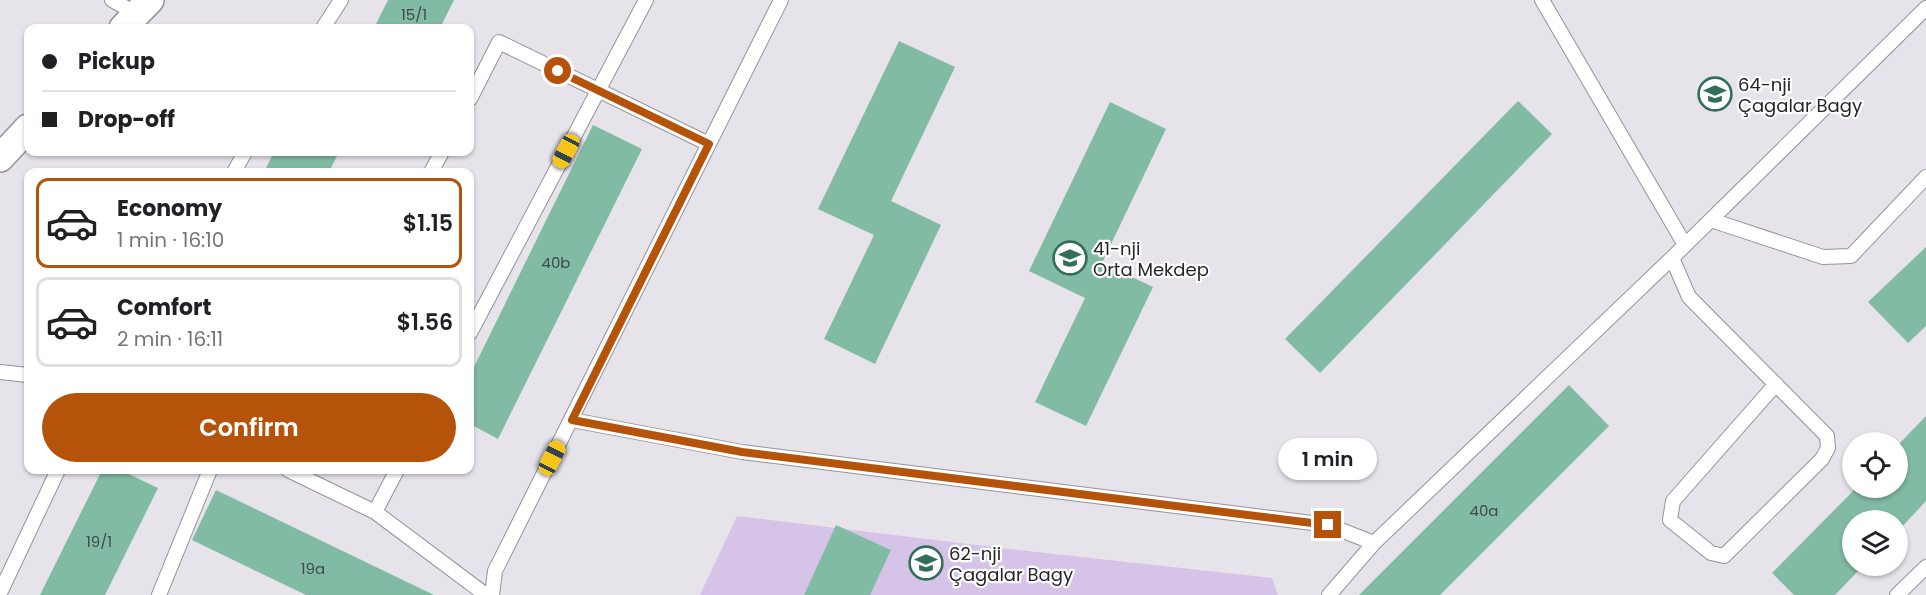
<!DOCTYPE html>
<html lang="en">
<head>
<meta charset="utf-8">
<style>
	:root { --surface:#fff; --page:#f2f2f2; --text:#202124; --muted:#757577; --line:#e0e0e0; --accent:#b45309 }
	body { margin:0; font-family:Poppins,sans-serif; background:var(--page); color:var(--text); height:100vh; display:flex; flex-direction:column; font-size:22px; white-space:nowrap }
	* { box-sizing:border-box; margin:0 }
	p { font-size:20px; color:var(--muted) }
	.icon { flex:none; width:33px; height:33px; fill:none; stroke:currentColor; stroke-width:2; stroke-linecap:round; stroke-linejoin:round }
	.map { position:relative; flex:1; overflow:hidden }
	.drawer { position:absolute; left:24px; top:168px; width:450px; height:306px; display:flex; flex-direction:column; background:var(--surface); border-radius:12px; box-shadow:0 2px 4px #0004 }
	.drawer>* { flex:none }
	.banner { position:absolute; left:24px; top:24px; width:450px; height:132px; border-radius:12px; box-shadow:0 2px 4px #0004; display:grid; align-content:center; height:132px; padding:0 18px; background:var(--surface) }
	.buttons { position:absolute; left:1842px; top:432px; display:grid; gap:12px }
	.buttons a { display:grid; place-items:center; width:66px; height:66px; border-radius:50%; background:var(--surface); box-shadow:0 2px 4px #0004; font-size:30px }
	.end { position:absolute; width:27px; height:27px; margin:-14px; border:8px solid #b45309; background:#fff; box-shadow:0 0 0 3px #fff }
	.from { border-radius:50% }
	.bubble { position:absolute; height:42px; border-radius:21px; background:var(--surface); box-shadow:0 2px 4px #0004; font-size:20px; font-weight:600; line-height:42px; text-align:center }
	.car { position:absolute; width:18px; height:36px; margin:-18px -9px; border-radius:8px; box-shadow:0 0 4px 2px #0007; background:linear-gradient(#f5c518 24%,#345 0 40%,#f5c518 0 76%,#345 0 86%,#f5c518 0) }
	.banner b { display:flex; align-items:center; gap:21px; height:57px; font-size:22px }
	.banner b+b { border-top:2px solid var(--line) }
	.banner i { width:15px; height:15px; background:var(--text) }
	ul { padding:10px 0 0; list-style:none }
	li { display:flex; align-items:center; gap:18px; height:90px; margin:0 12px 9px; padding:0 6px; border:3px solid var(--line); border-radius:12px }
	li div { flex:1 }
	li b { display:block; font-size:22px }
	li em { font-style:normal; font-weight:600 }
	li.current { border-color:var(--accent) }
	li>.icon { width:54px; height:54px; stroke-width:1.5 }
	.primary-button { display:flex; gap:12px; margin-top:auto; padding:12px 18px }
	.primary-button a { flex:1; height:69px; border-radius:36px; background:var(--accent); color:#fff; font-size:24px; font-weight:600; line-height:69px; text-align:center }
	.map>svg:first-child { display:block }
</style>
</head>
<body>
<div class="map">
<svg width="1926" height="595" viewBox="0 0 1926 595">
	<rect width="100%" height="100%" fill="#e6e3ea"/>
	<path fill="#d6c4e8" d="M 737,516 L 1001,548 L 1272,578 L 1278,595 L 700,595 Z"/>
	<path fill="#81bba4" d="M 388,0 L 454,0 L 440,28 L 374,28 Z
		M 899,41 L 955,67 L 891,201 L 941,225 L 875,364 L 824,339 L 874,235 L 818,209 Z
		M 1518,101 L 1552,134 L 1320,373 L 1285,339 Z
		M 1110,102 L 1166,129 L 1102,263 L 1153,287 L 1086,426 L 1035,402 L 1085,298 L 1029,271 Z
		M 593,125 L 642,149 L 498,439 L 470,424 L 470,375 Z
		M 274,152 L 339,152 L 329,172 L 264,172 Z
		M 1926,247 L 1926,326 L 1908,343 L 1868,302 Z
		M 1569,385 L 1609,426 L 1440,595 L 1359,595 Z
		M 1926,416 L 1926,501 L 1898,531 L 1898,520 L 1852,520 L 1852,566 L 1863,566 L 1835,595 L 1794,595 L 1772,573 L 1856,488 L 1898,488 L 1898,445 Z
		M 102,470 L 120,470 L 158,488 L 105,595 L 40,595 Z
		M 216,490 L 434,595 L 306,595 L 192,540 Z
		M 836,525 L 891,550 L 870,595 L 804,595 Z"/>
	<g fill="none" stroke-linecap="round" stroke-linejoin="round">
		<defs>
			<path id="lane" d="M 112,0 L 137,14
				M 1542,0 L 1685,245
				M 323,28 L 341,0
				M 470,99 L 499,42 L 709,144
				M 234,172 L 245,152
				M 431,172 L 442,152
				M 1711,220 L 1823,257 L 1851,256 L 1926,177
				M 1672,258 L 1689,297 L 1827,436 L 1828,448 L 1822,459 L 1724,556 L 1711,553 L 1670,520 L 1673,501 L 1776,384
				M 470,333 L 646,0
				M 0,372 L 28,375
				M 572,420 L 742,452 L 1328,525 L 1374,543
				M 288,470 L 375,512 L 486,595
				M 375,512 L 397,470
				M 0,593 L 58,470
				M 159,595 L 210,470
				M 492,595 L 495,571 L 781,0
				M 1329,595 L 1374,543 L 1672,258 L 1926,8
				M 1897,595 L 1926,567"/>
			<path id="street" d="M 123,28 L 150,0
				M 0,158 L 28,128"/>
		</defs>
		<use href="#lane" stroke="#959298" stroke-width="16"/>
		<use href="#street" stroke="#959298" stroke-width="30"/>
		<use href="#lane" stroke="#fff" stroke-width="14"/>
		<use href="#street" stroke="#fff" stroke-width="27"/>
	</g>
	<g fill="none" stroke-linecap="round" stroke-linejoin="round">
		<path stroke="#b45309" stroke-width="8" d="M 558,71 L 709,144 L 572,420 L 742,452 L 1328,525"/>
	</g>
	<defs>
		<symbol id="school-ring" viewBox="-11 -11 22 22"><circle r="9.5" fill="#fff" stroke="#326e59" stroke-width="1.5"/><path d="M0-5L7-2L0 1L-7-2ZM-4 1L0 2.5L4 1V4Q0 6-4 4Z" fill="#326e59"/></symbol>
	</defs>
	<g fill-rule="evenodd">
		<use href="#school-ring" x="1696" y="75" width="38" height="38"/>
		<use href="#school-ring" x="1051" y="239" width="38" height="38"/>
		<use href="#school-ring" x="907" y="544" width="38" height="38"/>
	</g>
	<g text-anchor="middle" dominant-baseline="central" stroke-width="4.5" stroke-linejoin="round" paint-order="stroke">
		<g font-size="15" fill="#3d4a47">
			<text x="414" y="14">15/1</text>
			<text x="556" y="262">40b</text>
			<text x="1484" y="510">40a</text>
			<text x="99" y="541">19/1</text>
			<text x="313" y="568">19a</text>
		</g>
		<g font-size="18" fill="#262528" stroke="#fff" text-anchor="start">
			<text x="1738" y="84">64-nji<tspan x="1738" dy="21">Çagalar Bagy</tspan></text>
			<text x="1093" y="248">41-nji<tspan x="1093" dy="21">Orta Mekdep</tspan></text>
			<text x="949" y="553">62-nji<tspan x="949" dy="21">Çagalar Bagy</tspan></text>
		</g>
	</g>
</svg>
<div class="buttons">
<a><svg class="icon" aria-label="locate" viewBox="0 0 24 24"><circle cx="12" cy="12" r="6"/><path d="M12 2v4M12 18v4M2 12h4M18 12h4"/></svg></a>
<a><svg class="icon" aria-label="layers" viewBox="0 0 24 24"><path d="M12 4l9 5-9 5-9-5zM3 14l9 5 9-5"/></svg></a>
</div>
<i class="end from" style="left:558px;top:71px"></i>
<i class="end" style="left:1328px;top:525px"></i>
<div class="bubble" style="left:1278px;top:438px;width:99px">1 min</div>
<i class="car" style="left:566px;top:151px;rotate:208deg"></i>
<i class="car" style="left:552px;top:458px;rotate:27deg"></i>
<div class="banner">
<b><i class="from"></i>Pickup</b>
<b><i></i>Drop-off</b>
</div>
<section class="drawer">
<ul>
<li class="current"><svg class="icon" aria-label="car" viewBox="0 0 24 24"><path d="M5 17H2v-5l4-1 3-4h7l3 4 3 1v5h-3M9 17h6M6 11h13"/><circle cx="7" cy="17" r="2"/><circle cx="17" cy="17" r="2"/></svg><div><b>Economy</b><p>1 min · 16:10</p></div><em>$1.15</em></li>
<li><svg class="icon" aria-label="car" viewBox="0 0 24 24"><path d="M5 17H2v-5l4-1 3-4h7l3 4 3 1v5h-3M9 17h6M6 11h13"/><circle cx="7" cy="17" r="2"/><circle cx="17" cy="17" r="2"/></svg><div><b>Comfort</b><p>2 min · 16:11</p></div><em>$1.56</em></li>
</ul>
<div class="primary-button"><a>Confirm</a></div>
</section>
</div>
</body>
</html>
